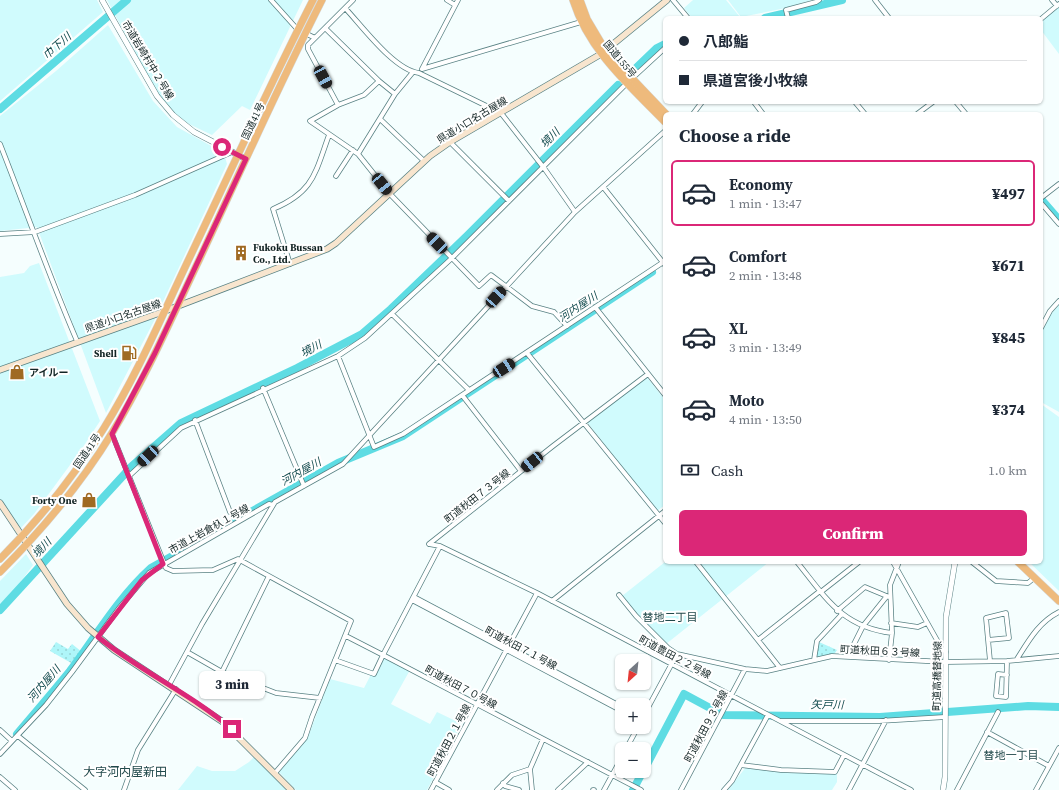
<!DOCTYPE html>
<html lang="en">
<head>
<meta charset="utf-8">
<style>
	:root { --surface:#fff; --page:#f6f6f7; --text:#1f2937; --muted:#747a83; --line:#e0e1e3; --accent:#db2777 }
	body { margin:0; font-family:"Source Serif 4","Noto Sans JP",serif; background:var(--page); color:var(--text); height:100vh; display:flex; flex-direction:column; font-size:15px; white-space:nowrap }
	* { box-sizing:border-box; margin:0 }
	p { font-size:13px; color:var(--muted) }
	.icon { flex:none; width:22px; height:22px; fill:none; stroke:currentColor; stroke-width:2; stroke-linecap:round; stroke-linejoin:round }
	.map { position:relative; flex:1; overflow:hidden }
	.drawer { position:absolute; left:663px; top:112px; width:380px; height:452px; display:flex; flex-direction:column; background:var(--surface); border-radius:6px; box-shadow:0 1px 3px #0004 }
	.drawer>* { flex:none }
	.guide { position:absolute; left:663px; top:16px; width:380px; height:88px; border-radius:6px; box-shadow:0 1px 3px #0004; display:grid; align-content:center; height:88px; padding:0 16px; background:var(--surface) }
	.needle { width:26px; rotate:207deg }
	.buttons { position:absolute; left:615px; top:654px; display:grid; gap:8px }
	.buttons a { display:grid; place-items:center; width:36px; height:36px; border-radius:6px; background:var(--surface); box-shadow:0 1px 3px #0004; font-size:20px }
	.end { position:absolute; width:18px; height:18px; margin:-9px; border:5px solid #db2777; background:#fff; box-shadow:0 0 0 2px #fff }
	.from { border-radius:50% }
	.bubble { position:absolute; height:28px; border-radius:6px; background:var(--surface); box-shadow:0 1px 3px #0004; font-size:13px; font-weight:800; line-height:28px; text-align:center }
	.car { position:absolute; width:12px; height:24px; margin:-12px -6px; border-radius:5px; box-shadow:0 0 3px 1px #0007; background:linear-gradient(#222 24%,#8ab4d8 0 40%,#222 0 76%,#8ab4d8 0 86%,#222 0) }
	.guide b { display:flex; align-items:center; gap:14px; height:38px; font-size:15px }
	.guide b+b { border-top:1px solid var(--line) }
	.guide i { width:10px; height:10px; background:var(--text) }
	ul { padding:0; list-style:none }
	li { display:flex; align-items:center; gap:12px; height:66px; margin:0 8px 6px; padding:0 8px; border:2px solid transparent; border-radius:6px }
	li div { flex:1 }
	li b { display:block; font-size:15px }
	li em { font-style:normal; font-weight:800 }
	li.on { border-color:var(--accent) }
	li>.icon { width:36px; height:36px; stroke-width:1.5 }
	h2 { padding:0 16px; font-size:18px; line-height:48px }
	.pay { display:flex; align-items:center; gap:10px; height:44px; padding:0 16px; font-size:15px }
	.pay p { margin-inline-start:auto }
	.button { display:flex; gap:8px; margin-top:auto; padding:8px 16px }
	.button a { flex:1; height:46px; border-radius:6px; background:var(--accent); color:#fff; font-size:16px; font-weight:800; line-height:46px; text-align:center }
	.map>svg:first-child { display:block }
</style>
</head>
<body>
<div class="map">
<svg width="1059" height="790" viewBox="0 0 1059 790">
	<defs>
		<pattern id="grass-dots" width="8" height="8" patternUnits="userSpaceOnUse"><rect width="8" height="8" fill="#aff6f9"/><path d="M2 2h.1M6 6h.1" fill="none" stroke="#96d3d5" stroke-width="1.8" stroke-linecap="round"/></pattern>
	</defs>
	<rect width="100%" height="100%" fill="#f5fefe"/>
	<path fill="#d0fbfd" d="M 0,0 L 97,0 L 103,12 L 0,101 Z
		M 107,0 L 303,0 L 250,110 L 242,106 L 212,135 L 189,124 L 172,112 L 156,91 Z
		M 693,0 L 726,0 L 740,17 L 692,18 L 684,8 Z
		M 728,0 L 812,0 L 781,9 L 741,17 Z
		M 1059,7 L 1059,54 L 1041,30 L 1041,21 Z
		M 108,25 L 153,101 L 177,127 L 224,153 L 227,164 L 154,321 L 106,413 L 37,227 L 0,231 L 0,116 L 56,71 Z
		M 39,263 L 100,421 L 81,450 L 34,514 L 19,530 L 0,501 L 0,277 L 24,273 L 30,266 Z
		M 1059,305 L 1059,412 L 1041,402 L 1041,333 L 1049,316 Z
		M 646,376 L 665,400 L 665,505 L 657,511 L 587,422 Z
		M 1041,404 L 1059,417 L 1059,591 L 1029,562 L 1041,562 Z
		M 26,554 L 33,565 L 17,587 L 0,604 L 0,581 Z
		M 665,562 L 769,562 L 666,644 L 641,619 L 622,596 Z
		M 381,655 L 410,670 L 391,704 L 430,724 L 437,712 L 462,724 L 427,790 L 296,790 L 279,772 L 308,737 L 330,679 L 364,688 Z
		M 255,756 L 286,790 L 178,790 L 197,766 L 212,771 L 235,771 L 249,762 Z
		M 746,767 L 810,773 L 837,774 L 837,782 L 832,790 L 728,790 Z"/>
	<path fill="url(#grass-dots)" d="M 56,642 L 68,649 L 72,644 L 82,652 L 73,664 L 50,651 Z
		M 819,642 L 837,650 L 835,653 L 819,658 L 816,655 Z"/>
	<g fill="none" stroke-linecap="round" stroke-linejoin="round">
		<path stroke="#5edce3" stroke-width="8" d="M 765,18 L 842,0
			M 632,72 L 657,48 L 665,44
			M 0,109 L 127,0
			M 1041,199 L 1059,220
			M 0,610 L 132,466 L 181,423 L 297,368 L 362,334 L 391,309 L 467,236 L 618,85
			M 17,734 C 35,713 53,692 70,671 C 96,636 119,597 151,568 L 338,463 L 403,436 L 652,272
			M 644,770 L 684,694 L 723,715 L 880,717 L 1028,706 L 1059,707
			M 633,790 L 643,771"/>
		<defs>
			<path id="minor" d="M 271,0 L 298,30
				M 447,0 L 455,5
				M 673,0 L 688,18
				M 875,0 L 889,18
				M 1052,0 L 1057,6
				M 345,8 C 362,26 394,70 419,73 L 501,113 L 544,168 L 575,212
				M 788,18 L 786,10 L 816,2 L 819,0
				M 1041,19 L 1059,4
				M 325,28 L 379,81 L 395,94
				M 305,33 L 315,38 L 353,0
				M 315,38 L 308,45 L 308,49 L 338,105
				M 422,69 L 581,22
				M 422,69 L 458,0
				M 379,81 L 364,95 L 338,105 L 310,121 L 358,154 L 390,194 L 479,286 L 491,275 L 532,306 L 554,312 L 567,326
				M 754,102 L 763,114
				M 855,102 L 865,114
				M 956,102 L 966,114
				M 693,114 L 702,102
				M 917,114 L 933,102
				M 380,119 L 424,161
				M 450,142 L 509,201
				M 0,144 C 26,210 49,276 77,341
				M 358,154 L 395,94 L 413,72
				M 336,176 L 353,150
				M 604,188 L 665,265
				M 1041,198 L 1059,184
				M 1041,203 L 1059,224
				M 0,234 L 35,232 L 135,195 L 232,152
				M 290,264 L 273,209 C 314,192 315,173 329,135
				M 595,307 L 665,395
				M 392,314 L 469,390
				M 1041,328 L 1050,311 L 1059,301
				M 527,353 L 665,523
				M 338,356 L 374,447 L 403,434 L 665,261
				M 263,388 L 304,486
				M 462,395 L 521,471
				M 195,420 L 230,512
				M 112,434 L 166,568 L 173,571 L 213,570 L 238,559 L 351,621 L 312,717 L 305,738 L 275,773
				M 129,476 L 181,428 L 338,356 L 365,338 L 452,258 L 627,83 L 665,48
				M 429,544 L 440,546 L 537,593 L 911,790
				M 429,544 L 553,446 L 648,374
				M 440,546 L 383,655 L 641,790
				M 696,562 L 780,668
				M 797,562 C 826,598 842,627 892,633
				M 893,562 L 942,649 L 946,652
				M 972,562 L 996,581 L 1028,583 L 1034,578
				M 822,591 L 859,562
				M 619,595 L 636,616 L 668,648 L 677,654
				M 414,597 L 622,707
				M 412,600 L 622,711
				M 552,601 L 665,511
				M 837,611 L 865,587 L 889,597
				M 891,623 L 918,627 L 927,623
				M 758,640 L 820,591
				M 988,640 L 1009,638 L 1006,613 L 986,618 L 990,661
				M 187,652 L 222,672 L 276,693 L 320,698
				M 848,656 L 863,626 L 887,596
				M 1017,659 C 1029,640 1039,622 1059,612
				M 335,660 L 374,674 L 383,655 L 346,636
				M 814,660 L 817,641 L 842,614
				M 889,660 L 892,633 L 890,585 L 899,562
				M 222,672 L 269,576
				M 1007,675 L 998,674 L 996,696 L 1006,697 L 1007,661
				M 169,685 L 202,624 L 275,502 L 343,464 L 575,212 L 665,131
				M 644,715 L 677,654 L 745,669 L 767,671 L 832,656 L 945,662 L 1007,661 L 1059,656
				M 781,721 L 879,721 L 945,717
				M 0,730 L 12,741
				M 987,732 L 1049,766
				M 18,736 L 85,790
				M 626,749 L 638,727
				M 0,754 L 46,705 L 72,672 L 120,607 L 149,573 L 269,504 L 273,505
				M 741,765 L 781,770 L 835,772 L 844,755
				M 530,769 L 532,790
				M 0,777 L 15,790
				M 435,782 L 449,790
				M 503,783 L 505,786 L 519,790
				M 124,790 L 138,750 L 176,689
				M 431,790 L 537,593
				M 497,790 L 512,775 L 530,769 L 543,739
				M 558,790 L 588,762
				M 593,790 L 594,790
				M 604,790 L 622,757
				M 681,790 L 745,669
				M 724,790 L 732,781 L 768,715
				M 849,790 L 886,720
				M 957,790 L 998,712
				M 1036,790 L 1059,748"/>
			<path id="tertiary" d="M 102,0 L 157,96 L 173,115 L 194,132 L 246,159
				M 943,790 L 945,777 L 946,617 L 955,562"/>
			<path id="secondary" d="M 0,370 L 165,311 L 327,249 L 336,243 L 430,156 L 450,142 L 601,54 L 667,0
				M 0,503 L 67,604 L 88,628 L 114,650 L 223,722 L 291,790"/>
			<path id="trunk" d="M 573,0 C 589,51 629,85 665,122
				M 580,0 L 587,19 L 606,51 L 666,114
				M 0,559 C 40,519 75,475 104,428 C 137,375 161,318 187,263 C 229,175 269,86 313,0
				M 1018,562 L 1059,601
				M 0,572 C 42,530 81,484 112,433 C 146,377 172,317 200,258 C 240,172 279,85 322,0"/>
		</defs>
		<use href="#minor" stroke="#598284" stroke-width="5.5"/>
		<use href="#tertiary" stroke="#598284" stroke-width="6"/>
		<use href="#secondary" stroke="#598284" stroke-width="7"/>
		<use href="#trunk" stroke="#d5d8d8" stroke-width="8"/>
		<use href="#minor" stroke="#fff" stroke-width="4"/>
		<use href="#tertiary" stroke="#fff" stroke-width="5"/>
		<use href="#secondary" stroke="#f8e5ce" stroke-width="5.5"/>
		<use href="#trunk" stroke="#eeba7c" stroke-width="7"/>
	</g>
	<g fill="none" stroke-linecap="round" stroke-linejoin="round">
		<path stroke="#db2777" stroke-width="5" d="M 222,147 L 246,159 L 155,353 L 112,434 L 163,564 L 142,580 L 98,637 C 140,671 191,694 232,729"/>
	</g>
	<defs>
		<symbol id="building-bare" viewBox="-9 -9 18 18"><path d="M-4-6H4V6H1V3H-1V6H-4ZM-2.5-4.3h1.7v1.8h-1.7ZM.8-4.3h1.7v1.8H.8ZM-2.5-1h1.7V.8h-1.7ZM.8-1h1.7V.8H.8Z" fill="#9f6a22" stroke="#fff" stroke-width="2.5" paint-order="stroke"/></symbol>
		<symbol id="fuel-bare" viewBox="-9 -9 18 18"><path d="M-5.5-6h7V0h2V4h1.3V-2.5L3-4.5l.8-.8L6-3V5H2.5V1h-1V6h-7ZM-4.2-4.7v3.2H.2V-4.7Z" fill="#9f6a22" stroke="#fff" stroke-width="2.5" paint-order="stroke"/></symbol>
		<symbol id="shop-bare" viewBox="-9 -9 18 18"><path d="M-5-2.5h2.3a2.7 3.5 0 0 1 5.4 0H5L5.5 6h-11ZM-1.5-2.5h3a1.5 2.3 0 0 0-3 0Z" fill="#9f6a22" stroke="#fff" stroke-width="2.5" paint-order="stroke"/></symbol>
	</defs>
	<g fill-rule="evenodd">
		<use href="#building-bare" x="230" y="242" width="22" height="22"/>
		<use href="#fuel-bare" x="118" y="342" width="22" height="22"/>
		<use href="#shop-bare" x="6" y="361" width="22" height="22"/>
		<use href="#shop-bare" x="78" y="489" width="22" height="22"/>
	</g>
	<g text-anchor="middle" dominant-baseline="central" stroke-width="4" stroke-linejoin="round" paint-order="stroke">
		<g font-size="10" fill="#132525" stroke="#fff">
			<text transform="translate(620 59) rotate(50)">国道155号</text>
			<text transform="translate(148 60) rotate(59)">市道岩崎村中２号線</text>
			<text transform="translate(472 120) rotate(-31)">県道小口名古屋線</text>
			<text transform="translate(253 121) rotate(-65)">国道41号</text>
			<text transform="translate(123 316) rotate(-19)">県道小口名古屋線</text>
			<text transform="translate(87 451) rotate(-56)">国道41号</text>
			<text transform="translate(477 496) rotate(-38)">町道秋田７３号線</text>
			<text transform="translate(209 529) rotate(-29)">市道上岩倉杁１号線</text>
			<text transform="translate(521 648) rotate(28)">町道秋田７１号線</text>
			<text transform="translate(880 651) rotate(3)">町道秋田６３号線</text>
			<text transform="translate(675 657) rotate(28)">町道豊田２２号線</text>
			<text transform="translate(937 676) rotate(-89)">町道高橋替地線</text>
			<text transform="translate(461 687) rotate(28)">町道秋田７０号線</text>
			<text transform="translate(706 726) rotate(-62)">町道秋田９３号線</text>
			<text transform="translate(449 740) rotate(-62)">町道秋田２１号線</text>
		</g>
		<g font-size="10" font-weight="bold" fill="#132525" stroke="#fff" text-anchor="start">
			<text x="253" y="247">Fukoku Bussan<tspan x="253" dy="12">Co., Ltd.</tspan></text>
			<text x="117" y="353" text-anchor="end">Shell</text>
			<text x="29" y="372">アイルー</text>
			<text x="77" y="500" text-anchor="end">Forty One</text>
		</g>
		<g font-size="11" font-style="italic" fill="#154d50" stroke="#fff">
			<text transform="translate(57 46) rotate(-41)">巾下川</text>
			<text transform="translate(550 138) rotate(-45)">境川</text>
			<text transform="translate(578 307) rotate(-33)">河内屋川</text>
			<text transform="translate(311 349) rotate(-28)">境川</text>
			<text transform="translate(301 472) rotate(-29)">河内屋川</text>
			<text transform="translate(42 548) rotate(-47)">境川</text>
			<text transform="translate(44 684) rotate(-49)">河内屋川</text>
			<text transform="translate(827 705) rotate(1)">矢戸川</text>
		</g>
		<g font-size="11" fill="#21494b" stroke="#fff">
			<text x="670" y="617">替地二丁目</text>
			<text x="1011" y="755">替地一丁目</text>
		</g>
		<g font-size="12" fill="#21494b" stroke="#fff">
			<text x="125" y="772">大字河内屋新田</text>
		</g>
	</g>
</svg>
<div class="buttons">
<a><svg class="needle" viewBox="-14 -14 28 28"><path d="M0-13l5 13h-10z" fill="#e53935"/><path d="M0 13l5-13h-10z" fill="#747a83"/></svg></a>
<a>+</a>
<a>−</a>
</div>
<i class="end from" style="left:222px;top:147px"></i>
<i class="end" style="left:232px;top:729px"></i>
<div class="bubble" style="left:199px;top:671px;width:66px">3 min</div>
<i class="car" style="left:323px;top:77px;rotate:152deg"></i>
<i class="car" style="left:382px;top:184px;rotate:141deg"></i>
<i class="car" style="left:437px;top:243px;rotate:316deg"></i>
<i class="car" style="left:496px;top:297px;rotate:42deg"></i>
<i class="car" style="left:504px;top:368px;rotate:57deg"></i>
<i class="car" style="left:148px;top:456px;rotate:227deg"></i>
<i class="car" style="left:532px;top:462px;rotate:231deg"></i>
<div class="guide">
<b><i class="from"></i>八郎鮨</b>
<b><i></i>県道宮後小牧線</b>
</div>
<section class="drawer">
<h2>Choose a ride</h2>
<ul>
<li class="on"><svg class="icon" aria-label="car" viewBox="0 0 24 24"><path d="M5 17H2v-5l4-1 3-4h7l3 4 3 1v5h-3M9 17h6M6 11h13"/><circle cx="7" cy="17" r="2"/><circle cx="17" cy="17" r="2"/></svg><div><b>Economy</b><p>1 min · 13:47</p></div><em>¥497</em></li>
<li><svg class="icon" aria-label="car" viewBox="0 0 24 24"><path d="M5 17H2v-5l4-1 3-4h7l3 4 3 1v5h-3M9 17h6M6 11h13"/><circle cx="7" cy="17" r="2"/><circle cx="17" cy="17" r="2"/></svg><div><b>Comfort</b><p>2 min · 13:48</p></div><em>¥671</em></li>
<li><svg class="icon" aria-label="car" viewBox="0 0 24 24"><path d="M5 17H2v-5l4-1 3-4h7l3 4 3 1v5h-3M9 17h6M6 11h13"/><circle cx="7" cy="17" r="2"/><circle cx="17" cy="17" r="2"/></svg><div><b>XL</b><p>3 min · 13:49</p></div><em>¥845</em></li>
<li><svg class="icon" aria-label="car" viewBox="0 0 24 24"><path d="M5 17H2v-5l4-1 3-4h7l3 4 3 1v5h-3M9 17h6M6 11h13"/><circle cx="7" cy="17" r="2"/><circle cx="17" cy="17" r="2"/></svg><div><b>Moto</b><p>4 min · 13:50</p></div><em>¥374</em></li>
</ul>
<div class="pay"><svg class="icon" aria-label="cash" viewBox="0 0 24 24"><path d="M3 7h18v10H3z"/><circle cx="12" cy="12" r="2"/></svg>Cash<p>1.0 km</p></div>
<div class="button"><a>Confirm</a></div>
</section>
</div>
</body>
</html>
